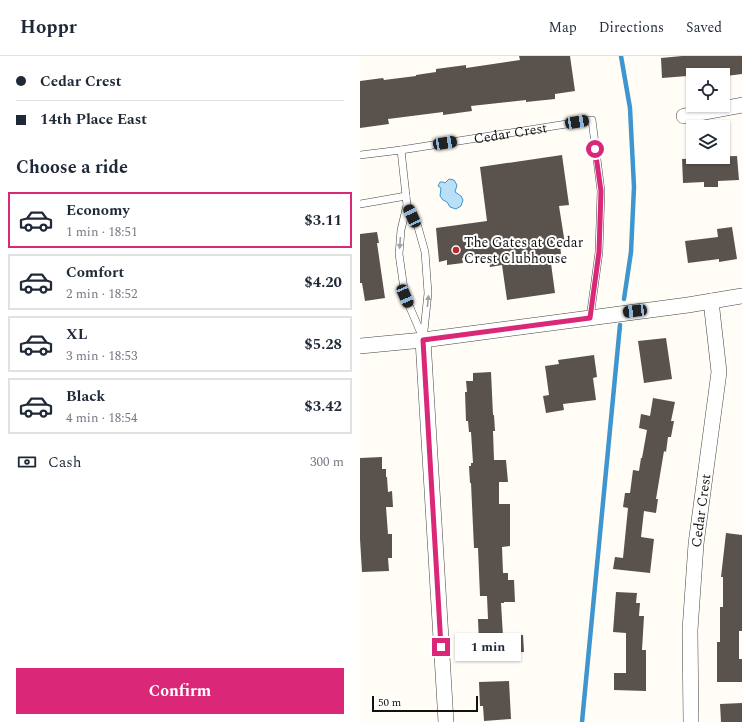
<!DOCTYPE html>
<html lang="en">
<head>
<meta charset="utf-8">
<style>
	:root { --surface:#fff; --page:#f2f2f3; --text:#1f2937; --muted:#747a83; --line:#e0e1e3; --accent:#db2777 }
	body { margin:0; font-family:Spectral,serif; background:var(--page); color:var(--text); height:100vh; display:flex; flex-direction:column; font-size:15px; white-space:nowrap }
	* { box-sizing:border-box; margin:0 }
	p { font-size:13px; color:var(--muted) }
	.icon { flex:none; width:22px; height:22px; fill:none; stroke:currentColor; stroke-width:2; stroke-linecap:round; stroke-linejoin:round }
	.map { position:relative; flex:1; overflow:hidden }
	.sheet { display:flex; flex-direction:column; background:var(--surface); width:360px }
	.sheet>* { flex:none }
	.top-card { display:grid; align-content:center; height:88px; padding:0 16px; background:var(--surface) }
	.buttons { position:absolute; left:326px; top:12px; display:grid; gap:8px }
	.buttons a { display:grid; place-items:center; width:44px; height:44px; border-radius:0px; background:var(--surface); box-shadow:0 1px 3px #0004; font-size:20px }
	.scale { position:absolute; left:12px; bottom:10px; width:106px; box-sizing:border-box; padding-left:4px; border:2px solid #111; border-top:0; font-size:11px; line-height:14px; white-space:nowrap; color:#111; -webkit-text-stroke:3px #fff; paint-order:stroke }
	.end { position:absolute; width:18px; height:18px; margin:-9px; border:5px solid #db2777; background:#fff; box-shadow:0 0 0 2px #fff }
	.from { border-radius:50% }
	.bubble { position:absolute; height:28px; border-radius:0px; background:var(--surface); box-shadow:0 1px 3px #0004; font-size:13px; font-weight:700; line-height:28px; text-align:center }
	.car { position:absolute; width:12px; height:24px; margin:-12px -6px; border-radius:5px; box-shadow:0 0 3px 1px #0007; background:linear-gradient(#222 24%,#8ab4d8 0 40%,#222 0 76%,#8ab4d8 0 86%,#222 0) }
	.top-card b { display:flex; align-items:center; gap:14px; height:38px; font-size:15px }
	.top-card b+b { border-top:1px solid var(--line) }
	.top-card i { width:10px; height:10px; background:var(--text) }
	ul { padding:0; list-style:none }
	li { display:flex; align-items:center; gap:12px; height:56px; margin:0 8px 6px; padding:0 8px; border:2px solid var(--line); border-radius:0px }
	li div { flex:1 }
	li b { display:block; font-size:15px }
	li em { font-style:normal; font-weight:700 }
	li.current { border-color:var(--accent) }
	li>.icon { width:36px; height:36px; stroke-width:1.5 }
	h2 { padding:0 16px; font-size:18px; line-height:48px }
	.pay { display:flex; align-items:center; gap:10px; height:44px; padding:0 16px; font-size:15px }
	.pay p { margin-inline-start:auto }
	.cta { display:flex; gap:8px; margin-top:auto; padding:8px 16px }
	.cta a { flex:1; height:46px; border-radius:0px; background:var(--accent); color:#fff; font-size:16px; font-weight:700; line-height:46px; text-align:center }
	header { display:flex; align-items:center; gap:24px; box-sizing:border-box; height:56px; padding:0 20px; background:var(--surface); border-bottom:1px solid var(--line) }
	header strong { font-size:19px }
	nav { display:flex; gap:22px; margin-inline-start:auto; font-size:14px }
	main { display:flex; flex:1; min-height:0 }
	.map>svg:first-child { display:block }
</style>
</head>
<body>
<header>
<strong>Hoppr</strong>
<nav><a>Map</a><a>Directions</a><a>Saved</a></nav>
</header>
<main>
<section class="sheet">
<div class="top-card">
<b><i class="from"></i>Cedar Crest</b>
<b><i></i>14th Place East</b>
</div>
<h2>Choose a ride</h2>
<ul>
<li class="current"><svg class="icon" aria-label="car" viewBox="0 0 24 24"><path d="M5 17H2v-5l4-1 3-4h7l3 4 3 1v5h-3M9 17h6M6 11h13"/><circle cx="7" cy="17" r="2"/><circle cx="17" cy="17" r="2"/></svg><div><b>Economy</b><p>1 min · 18:51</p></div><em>$3.11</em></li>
<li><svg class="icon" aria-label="car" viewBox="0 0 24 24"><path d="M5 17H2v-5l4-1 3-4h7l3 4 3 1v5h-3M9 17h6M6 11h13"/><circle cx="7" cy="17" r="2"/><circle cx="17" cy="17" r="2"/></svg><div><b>Comfort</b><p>2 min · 18:52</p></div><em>$4.20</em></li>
<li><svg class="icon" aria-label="car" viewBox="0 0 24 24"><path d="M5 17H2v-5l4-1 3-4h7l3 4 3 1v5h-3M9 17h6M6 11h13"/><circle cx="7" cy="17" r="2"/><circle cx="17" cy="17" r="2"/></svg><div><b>XL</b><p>3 min · 18:53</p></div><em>$5.28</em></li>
<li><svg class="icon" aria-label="car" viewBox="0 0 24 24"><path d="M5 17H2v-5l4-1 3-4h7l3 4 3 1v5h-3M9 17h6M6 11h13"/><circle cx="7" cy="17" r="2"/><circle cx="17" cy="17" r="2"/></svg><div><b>Black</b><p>4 min · 18:54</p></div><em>$3.42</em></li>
</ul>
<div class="pay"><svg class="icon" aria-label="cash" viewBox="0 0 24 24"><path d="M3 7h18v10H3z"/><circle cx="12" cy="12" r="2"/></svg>Cash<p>300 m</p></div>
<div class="cta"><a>Confirm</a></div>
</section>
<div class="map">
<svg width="382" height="666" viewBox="0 0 382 666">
	<rect width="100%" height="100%" fill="#fffdf5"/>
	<path fill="#b9e0f7" stroke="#3f96cf" d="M 89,123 L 94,124 L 97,129 L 95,136 L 101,140 L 103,144 L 101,150 L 96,153 L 90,151 L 87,146 L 83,144 L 80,140 L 81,132 L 78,130 L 80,126 L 83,126 L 85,127 Z"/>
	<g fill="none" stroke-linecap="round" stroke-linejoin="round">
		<path stroke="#3f96cf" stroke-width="4.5" d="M 261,0 L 270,52 L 274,131 L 271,196 L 264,243
			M 222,666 L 260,269"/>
	</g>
	<path fill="#5a524d" d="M 159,0 L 210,0 L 215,35 L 195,38 L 195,43 L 166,46 L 166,44 L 111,50 L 112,55 L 83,59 L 83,56 L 28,63 L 29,68 L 0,72 L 0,25 L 23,22 L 24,24 L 56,20 L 56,19 L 76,16 L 76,13 L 106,9 L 106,12 L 160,4 Z
		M 322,0 L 382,0 L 382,18 L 366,20 L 365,17 L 302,22 L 301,2 Z
		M 202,99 L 209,149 L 199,150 L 205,188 L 200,189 L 201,198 L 190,200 L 195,237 L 147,244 L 142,209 L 130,211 L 128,198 L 102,202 L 103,207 L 87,209 L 87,204 L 79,206 L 76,172 L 127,165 L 120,111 Z
		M 377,100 L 379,124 L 358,125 L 358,131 L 344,131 L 344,126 L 323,127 L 322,103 L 341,102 L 341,101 Z
		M 372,171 L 377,203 L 359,206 L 359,203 L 328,207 L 325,185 L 358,181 L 357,173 Z
		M 17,176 L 19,187 L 17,187 L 25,242 L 5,245 L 2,227 L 0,227 L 0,178 Z
		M 306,282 L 312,323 L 284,327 L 278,285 Z
		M 234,299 L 237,321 L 233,322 L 236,344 L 203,348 L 204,354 L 186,357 L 183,340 L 189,339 L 185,310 L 199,308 L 198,304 Z
		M 131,316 L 133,359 L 134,359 L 135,375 L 133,375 L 134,404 L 146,404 L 148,426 L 139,426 L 139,448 L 150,448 L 150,490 L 142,491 L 143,517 L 148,517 L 148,524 L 154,524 L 155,546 L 144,546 L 144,547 L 141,547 L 143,580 L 163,579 L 164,596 L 143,597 L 144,603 L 117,605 L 116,587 L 119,587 L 118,563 L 128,563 L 127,540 L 120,540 L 118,492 L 114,492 L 111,427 L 110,427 L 109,410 L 111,410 L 111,407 L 113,407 L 111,376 L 109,376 L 108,365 L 106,365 L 105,336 L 107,336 L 106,325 L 113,325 L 113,317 Z
		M 293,342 L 315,346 L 311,365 L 314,365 L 311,381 L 308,381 L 306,396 L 304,395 L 296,443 L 298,443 L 296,457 L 284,455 L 281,481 L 294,483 L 290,517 L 253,513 L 255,501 L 263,502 L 268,452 L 263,451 L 265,437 L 270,437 L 273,414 L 279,415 L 281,402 L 282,402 L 287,374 L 279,372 L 281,358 L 290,360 Z
		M 22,401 L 22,413 L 26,413 L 26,421 L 27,421 L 28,436 L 32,435 L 33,451 L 26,451 L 28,478 L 32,478 L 32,502 L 28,502 L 29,515 L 2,516 L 0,483 L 0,402 Z
		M 366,477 L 382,479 L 382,575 L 379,575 L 379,603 L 382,603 L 382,626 L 357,626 L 357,586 L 360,586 L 360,551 L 363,551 L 363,521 L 361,521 Z
		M 256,536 L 277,537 L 276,547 L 280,547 L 279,560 L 284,560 L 282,594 L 286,594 L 286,635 L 254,634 L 254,617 L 266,617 L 266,577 L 253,576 Z
		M 149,625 L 151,663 L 124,665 L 123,650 L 120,650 L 119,626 Z
		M 382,647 L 382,666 L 361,666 L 360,648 Z"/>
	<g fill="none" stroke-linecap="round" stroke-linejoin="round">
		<defs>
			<g id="lane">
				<path d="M 0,99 L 41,94"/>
				<path d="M 0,148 L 46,140"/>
				<path d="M 47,149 L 41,174 L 39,198 L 45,240 L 63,282"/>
				<path id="s1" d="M 63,284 L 68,237 L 65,196 L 58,171 L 47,149 L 41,94 L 232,64 L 241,135 L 239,196 L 230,262"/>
			</g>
			<g id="street">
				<path d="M 324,60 L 382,49"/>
				<path d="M 63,284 L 86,666"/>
				<path d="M 0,290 L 63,284 L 328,249 L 382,240"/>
				<path id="s2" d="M 331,666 L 330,574 L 336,488 L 359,316 L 351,245"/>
			</g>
		</defs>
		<use href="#lane" stroke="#444" stroke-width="8"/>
		<use href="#street" stroke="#444" stroke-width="16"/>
		<use href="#lane" stroke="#fff" stroke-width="7"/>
		<use href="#street" stroke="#fff" stroke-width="15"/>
	</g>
	<defs><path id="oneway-solid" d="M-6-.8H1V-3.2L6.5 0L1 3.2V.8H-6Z"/></defs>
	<g fill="#a0a0a0">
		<use href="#oneway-solid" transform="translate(40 187) rotate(94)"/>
		<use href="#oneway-solid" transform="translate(68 245) rotate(-84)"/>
	</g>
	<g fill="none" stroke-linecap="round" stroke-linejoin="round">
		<path stroke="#db2777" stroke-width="5" d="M 81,591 L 63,284 L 230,262 L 239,196 L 241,135 L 235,93"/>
	</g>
	<circle fill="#c4262e" stroke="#fff" stroke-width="1.5" cx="96" cy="194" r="4"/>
	<g text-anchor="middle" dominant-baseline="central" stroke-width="4" stroke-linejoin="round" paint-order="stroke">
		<g font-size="14" fill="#111" stroke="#fff">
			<text stroke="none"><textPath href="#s1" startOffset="305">Cedar Crest</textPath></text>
			<text stroke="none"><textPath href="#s2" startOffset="212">Cedar Crest</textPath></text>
		</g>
		<g font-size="14" fill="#111" stroke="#fff" text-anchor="start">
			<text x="104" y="186">The Gates at Cedar<tspan x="104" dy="16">Crest Clubhouse</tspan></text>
		</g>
	</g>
</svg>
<div class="buttons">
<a><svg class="icon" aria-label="locate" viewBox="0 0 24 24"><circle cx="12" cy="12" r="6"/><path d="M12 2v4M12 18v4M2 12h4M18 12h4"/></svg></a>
<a><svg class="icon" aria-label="layers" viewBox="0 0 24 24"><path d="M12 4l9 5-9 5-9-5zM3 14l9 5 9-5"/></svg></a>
</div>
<div class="scale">50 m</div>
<i class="end from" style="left:235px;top:93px"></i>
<i class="end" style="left:81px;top:591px"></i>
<div class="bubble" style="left:95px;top:577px;width:66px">1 min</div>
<i class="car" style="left:217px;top:66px;rotate:81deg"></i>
<i class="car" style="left:85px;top:87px;rotate:81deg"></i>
<i class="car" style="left:52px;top:160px;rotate:335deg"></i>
<i class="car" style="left:45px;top:240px;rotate:157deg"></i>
<i class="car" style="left:275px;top:255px;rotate:263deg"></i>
</div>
</main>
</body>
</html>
